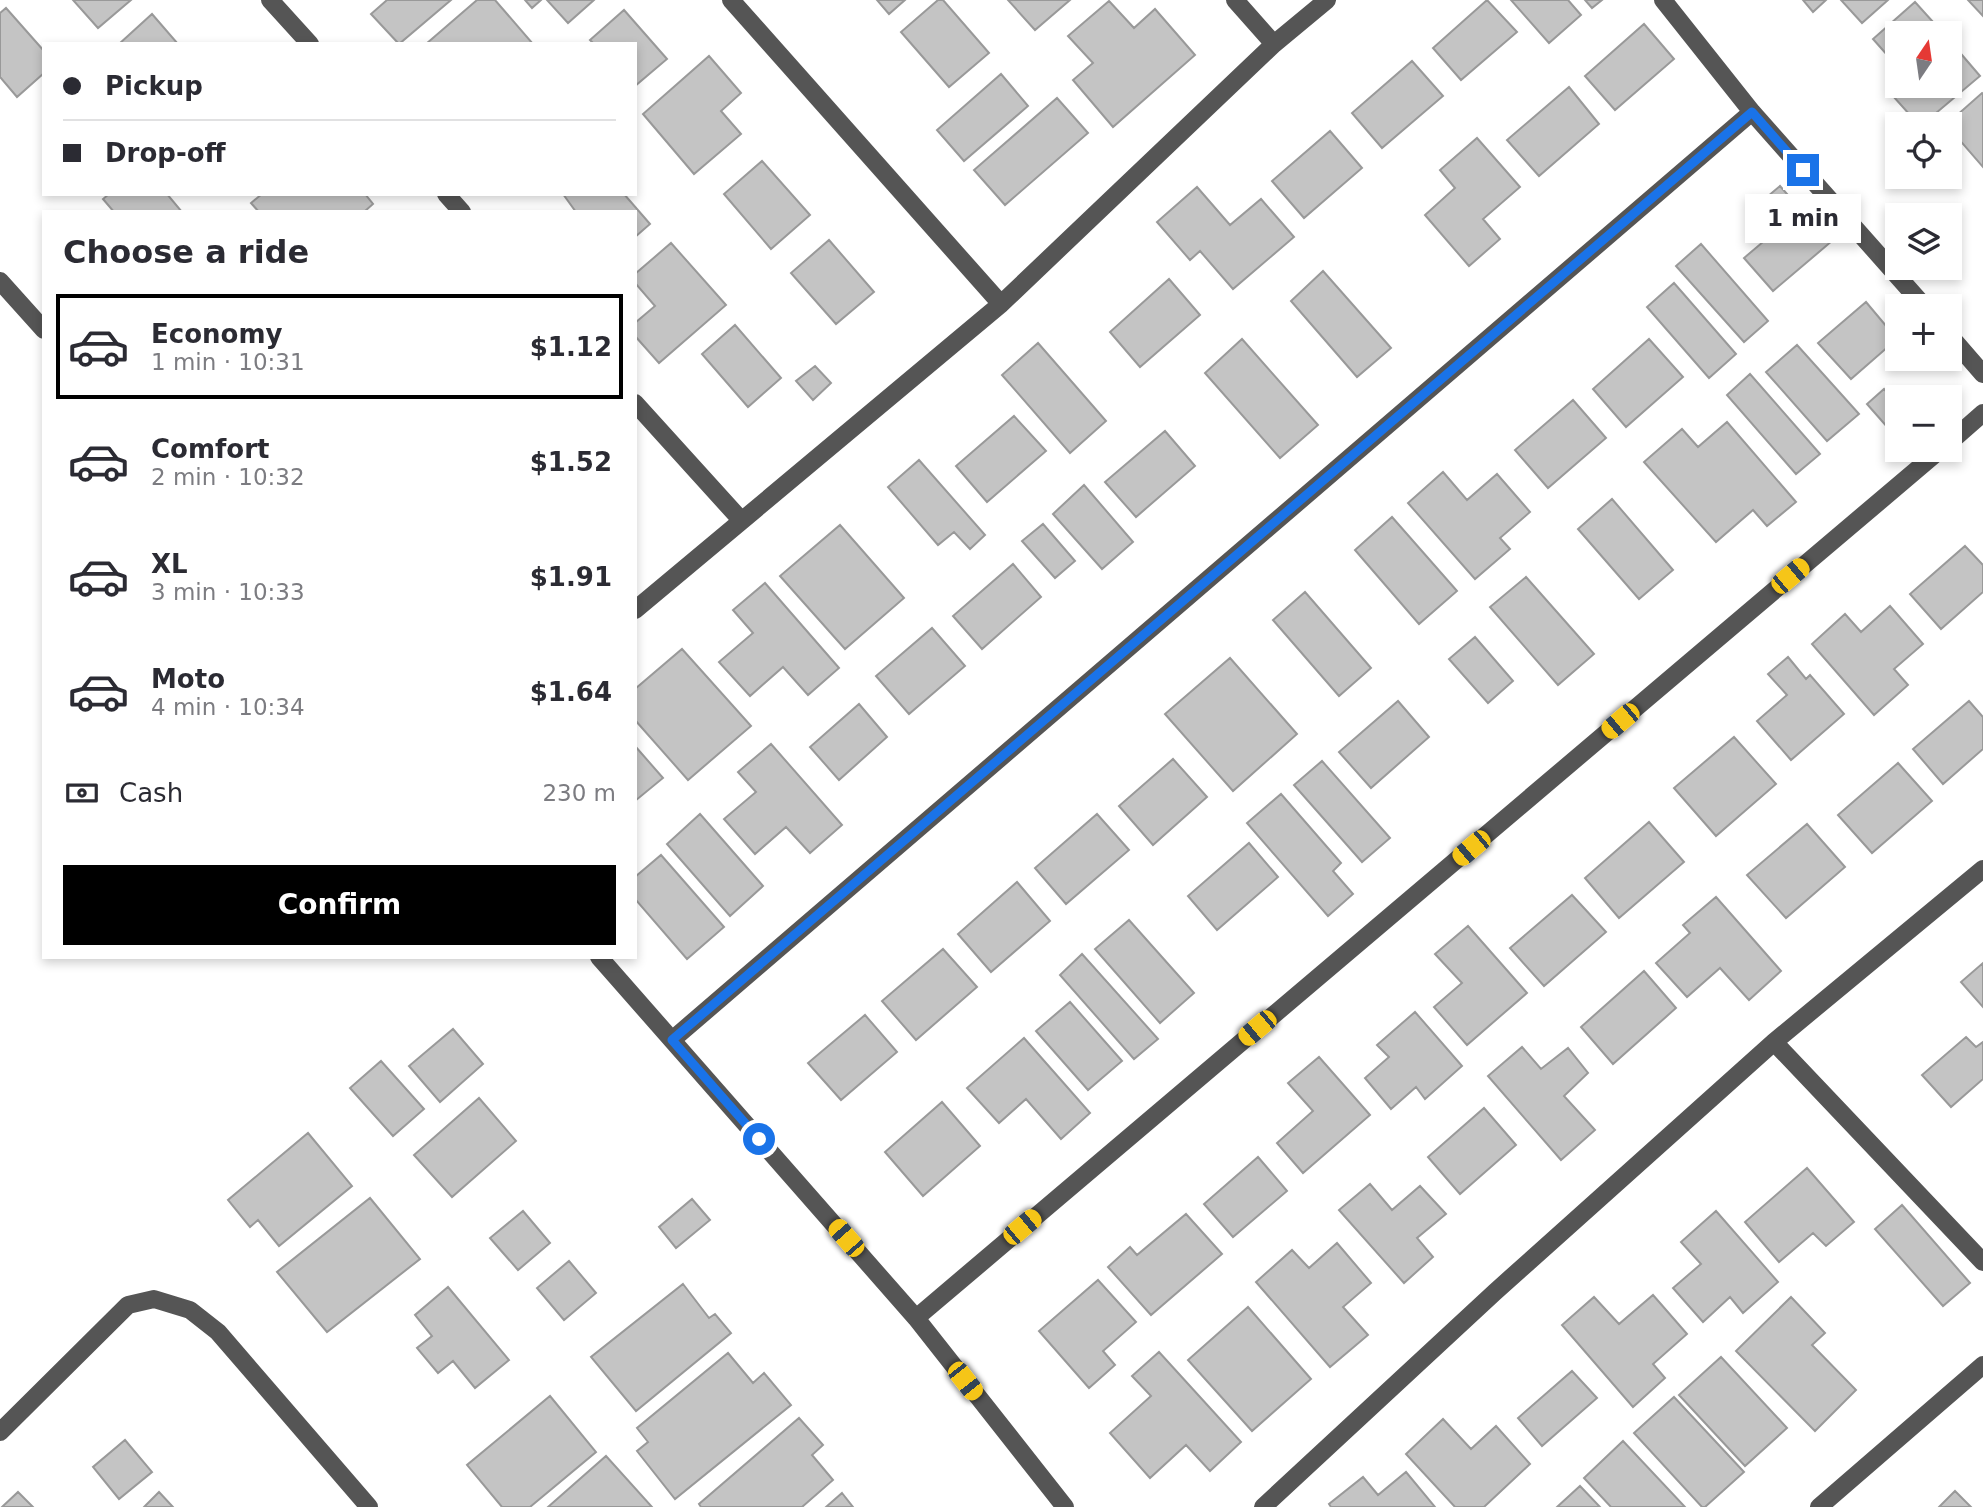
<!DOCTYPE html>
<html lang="en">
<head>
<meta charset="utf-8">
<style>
	:root { --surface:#fff; --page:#f7f7f7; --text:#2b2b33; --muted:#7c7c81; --line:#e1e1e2; --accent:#000 }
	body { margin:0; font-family:"DejaVu Sans",sans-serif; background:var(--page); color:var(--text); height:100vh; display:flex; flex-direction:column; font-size:26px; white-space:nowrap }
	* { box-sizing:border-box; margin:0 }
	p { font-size:23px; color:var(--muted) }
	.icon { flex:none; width:38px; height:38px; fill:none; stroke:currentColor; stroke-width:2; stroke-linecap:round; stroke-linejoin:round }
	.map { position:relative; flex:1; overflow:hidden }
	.drawer { position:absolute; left:42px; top:210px; width:595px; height:749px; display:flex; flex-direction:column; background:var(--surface); border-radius:0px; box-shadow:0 4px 10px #0003 }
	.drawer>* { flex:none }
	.hud { position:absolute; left:42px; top:42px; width:595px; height:154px; border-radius:0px; box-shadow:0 4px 10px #0003; display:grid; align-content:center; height:154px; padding:0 21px; background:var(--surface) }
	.needle { width:46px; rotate:13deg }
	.tools { position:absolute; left:1885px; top:21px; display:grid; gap:14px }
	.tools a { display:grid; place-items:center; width:77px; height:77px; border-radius:0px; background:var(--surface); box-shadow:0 4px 10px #0003; font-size:35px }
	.end { position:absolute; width:32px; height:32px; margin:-16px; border:9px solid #1a73e8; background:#fff; box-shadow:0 0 0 4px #fff }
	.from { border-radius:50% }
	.bubble { position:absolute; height:49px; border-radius:0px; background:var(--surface); box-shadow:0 4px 10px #0003; font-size:23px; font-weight:700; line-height:49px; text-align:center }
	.car { position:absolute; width:21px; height:42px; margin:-21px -10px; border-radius:9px; box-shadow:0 0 5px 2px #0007; background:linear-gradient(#f5c518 24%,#345 0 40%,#f5c518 0 76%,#345 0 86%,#f5c518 0) }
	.hud b { display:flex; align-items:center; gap:24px; height:66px; font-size:26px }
	.hud b+b { border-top:2px solid var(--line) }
	.hud i { width:18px; height:18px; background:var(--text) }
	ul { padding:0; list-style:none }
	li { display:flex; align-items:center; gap:21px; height:105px; margin:0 14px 10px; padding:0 7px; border:4px solid transparent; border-radius:0px }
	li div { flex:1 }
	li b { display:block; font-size:26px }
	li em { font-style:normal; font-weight:700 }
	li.selected { border-color:var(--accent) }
	li>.icon { width:63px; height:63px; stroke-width:1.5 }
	h2 { padding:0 21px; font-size:32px; line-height:84px }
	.pay { display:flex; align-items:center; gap:18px; height:77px; padding:0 21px; font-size:26px }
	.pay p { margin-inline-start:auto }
	.cta { display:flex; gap:14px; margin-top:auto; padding:14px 21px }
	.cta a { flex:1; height:80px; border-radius:0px; background:var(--accent); color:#fff; font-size:28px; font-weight:700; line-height:80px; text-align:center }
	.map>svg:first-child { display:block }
</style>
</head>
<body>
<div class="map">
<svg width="1983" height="1507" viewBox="0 0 1983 1507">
	<rect width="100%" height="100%" fill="#fff"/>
	<path fill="#c4c4c4" stroke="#999" stroke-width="2" d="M 73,0 L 131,0 L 98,28 Z
		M 387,0 L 451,0 L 399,44 L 371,14 Z
		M 477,0 L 495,0 L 533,44 L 426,44 Z
		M 525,0 L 541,0 L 532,8 Z
		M 547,0 L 594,0 L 568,23 Z
		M 877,0 L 905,0 L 889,14 Z
		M 938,0 L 943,0 L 989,53 L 949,87 L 901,32 Z
		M 1008,0 L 1070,0 L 1035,30 Z
		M 1487,0 L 1517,32 L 1461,80 L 1433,48 Z
		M 1511,0 L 1568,0 L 1581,15 L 1549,43 Z
		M 1585,0 L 1602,0 L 1592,8 Z
		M 1803,0 L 1826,0 L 1813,12 Z
		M 1841,0 L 1888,0 L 1862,23 Z
		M 1968,0 L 1983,0 L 1983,16 Z
		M 1109,1 L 1134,28 L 1155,9 L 1195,55 L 1113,127 L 1073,80 L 1093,63 L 1068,36 Z
		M 1915,2 L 1943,33 L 1897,33 L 1897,66 L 1873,39 Z
		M 6,8 L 44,51 L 44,73 L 17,97 L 0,77 L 0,13 Z
		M 624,10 L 667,59 L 635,86 L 635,44 L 594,44 L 590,40 Z
		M 152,14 L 178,44 L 119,44 Z
		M 1644,24 L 1674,59 L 1615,110 L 1585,76 Z
		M 1950,41 L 1980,76 L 1923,124 L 1918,124 L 1893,96 L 1904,86 L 1950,86 Z
		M 709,56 L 741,93 L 721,111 L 741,134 L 694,174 L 643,114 Z
		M 1412,61 L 1443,96 L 1382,148 L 1352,113 Z
		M 1001,74 L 1028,106 L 964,161 L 937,130 Z
		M 1569,87 L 1599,124 L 1539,176 L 1507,140 Z
		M 1982,93 L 1983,94 L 1983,167 L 1950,129 L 1950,124 L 1947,124 Z
		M 1057,98 L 1088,133 L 1005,205 L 974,170 Z
		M 1330,131 L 1362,168 L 1304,218 L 1272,181 Z
		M 1477,138 L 1520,187 L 1483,219 L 1500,239 L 1469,266 L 1425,215 L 1455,188 L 1440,170 Z
		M 762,161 L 810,215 L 771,249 L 724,194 Z
		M 1780,186 L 1800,209 L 1809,202 L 1839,235 L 1773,291 L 1744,258 L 1776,231 L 1755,207 Z
		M 1197,187 L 1230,225 L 1261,199 L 1294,237 L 1233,289 L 1200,251 L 1190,260 L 1157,222 Z
		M 109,194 L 167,194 L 182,212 L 114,212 L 103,199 Z
		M 262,194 L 365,194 L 373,204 L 364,212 L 259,212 L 251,203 Z
		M 563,194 L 624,194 L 650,224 L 635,237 L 635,212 L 576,212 Z
		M 829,240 L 874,292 L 836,324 L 791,273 Z
		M 671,243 L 726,305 L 659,363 L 635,336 L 635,323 L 655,306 L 635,283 L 635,274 Z
		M 1701,244 L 1768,321 L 1744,342 L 1676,266 Z
		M 1323,271 L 1391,348 L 1357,377 L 1291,301 Z
		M 1169,279 L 1200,315 L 1140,367 L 1110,332 Z
		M 1674,283 L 1736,354 L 1709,378 L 1647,307 Z
		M 1866,302 L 1897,339 L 1851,379 L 1818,343 Z
		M 735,325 L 781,378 L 748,407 L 702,354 Z
		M 1242,339 L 1318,425 L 1280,458 L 1205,373 Z
		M 1649,339 L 1683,377 L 1626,427 L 1593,389 Z
		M 1038,343 L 1106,421 L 1070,453 L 1002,375 Z
		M 1797,345 L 1859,414 L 1827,441 L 1766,372 Z
		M 815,366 L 831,383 L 813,400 L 796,381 Z
		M 1750,374 L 1820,454 L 1796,474 L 1727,395 Z
		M 1884,389 L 1897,404 L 1897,422 L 1889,429 L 1867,404 Z
		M 1573,400 L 1606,438 L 1548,488 L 1515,450 Z
		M 1014,416 L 1046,451 L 987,502 L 956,466 Z
		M 1727,422 L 1796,502 L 1767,526 L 1753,510 L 1716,542 L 1644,462 L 1682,429 L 1698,447 Z
		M 1165,431 L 1195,466 L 1136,517 L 1105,482 Z
		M 919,460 L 985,535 L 970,549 L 954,532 L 938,545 L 888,487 Z
		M 1443,472 L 1467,500 L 1497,474 L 1530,512 L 1500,538 L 1510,549 L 1475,579 L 1408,503 Z
		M 1084,485 L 1133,542 L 1102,569 L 1053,514 Z
		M 1612,499 L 1673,570 L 1639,599 L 1578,529 Z
		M 1392,517 L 1457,591 L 1419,624 L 1355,550 Z
		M 1043,524 L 1075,561 L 1055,578 L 1022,541 Z
		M 840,525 L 904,598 L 845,649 L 780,576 Z
		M 1965,546 L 1983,565 L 1983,592 L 1941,629 L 1910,594 Z
		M 1013,564 L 1041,597 L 982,649 L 953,616 Z
		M 1526,577 L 1594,654 L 1558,685 L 1490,607 Z
		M 765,583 L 839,668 L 808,695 L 783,667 L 750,696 L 719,662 L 753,633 L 733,610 Z
		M 1305,592 L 1371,668 L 1339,696 L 1273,620 Z
		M 1890,606 L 1923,644 L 1894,669 L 1908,685 L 1874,715 L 1812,644 L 1845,614 L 1861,632 Z
		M 932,628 L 965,666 L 909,714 L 876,676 Z
		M 1475,637 L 1513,681 L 1488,703 L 1449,659 Z
		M 682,649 L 751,726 L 688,780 L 635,720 L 635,689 Z
		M 1788,657 L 1806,679 L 1810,675 L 1844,714 L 1791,760 L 1757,721 L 1787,695 L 1768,674 Z
		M 1230,658 L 1297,734 L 1233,791 L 1165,714 Z
		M 1398,701 L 1429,737 L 1371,788 L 1339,752 Z
		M 1969,701 L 1983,717 L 1983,749 L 1943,784 L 1913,749 Z
		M 859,704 L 887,737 L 839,780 L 810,747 Z
		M 1734,737 L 1776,784 L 1716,836 L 1674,788 Z
		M 771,744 L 842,825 L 810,853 L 786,827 L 755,854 L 724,819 L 756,792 L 738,772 Z
		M 635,746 L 663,778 L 635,801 Z
		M 1173,759 L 1207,797 L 1153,845 L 1119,806 Z
		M 1322,761 L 1390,838 L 1362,862 L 1294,785 Z
		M 1898,763 L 1932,801 L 1872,853 L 1838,815 Z
		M 1281,794 L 1341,863 L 1333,871 L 1353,894 L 1328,916 L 1247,823 Z
		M 700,814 L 763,886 L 730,916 L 667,844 Z
		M 1097,814 L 1129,850 L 1066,904 L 1035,868 Z
		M 1649,822 L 1684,862 L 1619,918 L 1585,878 Z
		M 1807,824 L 1845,867 L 1786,918 L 1747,875 Z
		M 1249,843 L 1278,877 L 1217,930 L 1188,896 Z
		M 661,855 L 724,927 L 687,959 L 635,899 L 635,877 Z
		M 1017,882 L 1050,921 L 991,972 L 958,934 Z
		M 1572,895 L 1606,932 L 1544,986 L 1510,948 Z
		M 1716,897 L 1781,971 L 1749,1000 L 1720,968 L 1687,997 L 1656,963 L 1690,933 L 1683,925 Z
		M 1129,920 L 1194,993 L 1160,1023 L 1095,949 Z
		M 1468,926 L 1527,993 L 1467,1045 L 1434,1007 L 1462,983 L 1435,954 Z
		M 943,949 L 977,987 L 916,1040 L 882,1001 Z
		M 1082,954 L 1158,1039 L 1134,1059 L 1060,975 Z
		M 1983,963 L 1983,1007 L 1961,982 Z
		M 1644,971 L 1676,1008 L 1613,1064 L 1581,1027 Z
		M 1070,1002 L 1122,1061 L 1088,1090 L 1036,1031 Z
		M 1415,1012 L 1462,1066 L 1425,1099 L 1416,1087 L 1391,1109 L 1365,1078 L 1389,1057 L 1377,1045 Z
		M 865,1015 L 897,1052 L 841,1100 L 808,1063 Z
		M 453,1029 L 483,1064 L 440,1102 L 409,1066 Z
		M 1966,1037 L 1976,1047 L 1983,1042 L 1983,1079 L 1951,1107 L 1922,1075 Z
		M 1024,1038 L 1090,1113 L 1061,1139 L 1026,1099 L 999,1123 L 967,1088 Z
		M 1522,1047 L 1541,1069 L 1568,1048 L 1588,1073 L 1564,1096 L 1595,1130 L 1561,1160 L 1488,1076 Z
		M 1319,1057 L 1370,1115 L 1303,1173 L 1277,1143 L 1313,1111 L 1288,1083 Z
		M 381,1061 L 424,1109 L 393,1136 L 350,1088 Z
		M 479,1098 L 516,1141 L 452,1197 L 414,1155 Z
		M 942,1102 L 980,1146 L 923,1196 L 885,1152 Z
		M 1484,1108 L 1516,1145 L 1460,1194 L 1428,1157 Z
		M 308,1133 L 352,1186 L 279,1246 L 258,1220 L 250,1227 L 228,1200 Z
		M 1258,1157 L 1287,1191 L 1233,1237 L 1204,1204 Z
		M 1807,1168 L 1854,1222 L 1826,1246 L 1813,1233 L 1779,1262 L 1745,1222 Z
		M 1370,1184 L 1392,1210 L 1420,1186 L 1446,1214 L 1417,1238 L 1433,1257 L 1404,1283 L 1339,1210 Z
		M 370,1198 L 420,1259 L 327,1332 L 277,1272 Z
		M 692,1199 L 710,1220 L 676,1248 L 659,1227 Z
		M 1902,1205 L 1970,1283 L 1943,1306 L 1875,1229 Z
		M 523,1211 L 550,1243 L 518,1270 L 490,1238 Z
		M 1716,1211 L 1778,1282 L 1743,1313 L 1730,1297 L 1703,1322 L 1673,1288 L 1701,1264 L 1681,1242 Z
		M 1186,1214 L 1222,1254 L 1151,1315 L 1108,1267 L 1130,1247 L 1137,1255 Z
		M 1337,1243 L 1371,1283 L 1343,1307 L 1368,1335 L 1330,1367 L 1256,1282 L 1292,1250 L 1309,1268 Z
		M 569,1261 L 596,1293 L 564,1320 L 537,1288 Z
		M 1098,1280 L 1136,1322 L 1103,1351 L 1115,1365 L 1089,1388 L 1039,1331 Z
		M 683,1284 L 709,1318 L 715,1314 L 731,1333 L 636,1411 L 591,1357 Z
		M 448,1287 L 509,1360 L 475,1388 L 453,1361 L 438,1373 L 417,1348 L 432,1336 L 415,1315 Z
		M 1653,1295 L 1687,1334 L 1653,1364 L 1665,1378 L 1633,1407 L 1562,1325 L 1594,1297 L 1619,1324 Z
		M 1791,1297 L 1825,1333 L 1812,1345 L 1856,1390 L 1815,1431 L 1736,1351 Z
		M 1248,1307 L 1311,1379 L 1252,1431 L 1188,1360 Z
		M 1159,1352 L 1241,1442 L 1210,1471 L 1186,1445 L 1150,1478 L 1110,1433 L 1151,1396 L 1132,1376 Z
		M 728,1353 L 753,1383 L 764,1373 L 791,1405 L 675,1499 L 637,1451 L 648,1442 L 637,1428 Z
		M 1721,1357 L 1787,1428 L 1745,1466 L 1679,1395 Z
		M 1572,1371 L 1597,1398 L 1542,1446 L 1518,1418 Z
		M 550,1396 L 596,1452 L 530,1507 L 502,1507 L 467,1465 Z
		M 1674,1397 L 1744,1472 L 1705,1507 L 1702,1507 L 1634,1433 Z
		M 799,1418 L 823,1445 L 812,1455 L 833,1480 L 802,1507 L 701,1507 L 699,1504 Z
		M 1443,1419 L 1471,1449 L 1496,1426 L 1530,1464 L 1484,1507 L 1455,1507 L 1406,1454 Z
		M 125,1440 L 152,1472 L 119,1499 L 93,1467 Z
		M 1623,1441 L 1685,1507 L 1611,1507 L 1584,1478 Z
		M 606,1456 L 652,1507 L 548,1507 Z
		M 1406,1472 L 1435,1507 L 1331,1507 L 1329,1504 L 1363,1477 L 1378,1495 Z
		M 1580,1486 L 1600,1507 L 1557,1507 Z
		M 1955,1491 L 1971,1507 L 1939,1507 Z
		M 18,1492 L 33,1507 L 2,1507 Z
		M 159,1492 L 173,1507 L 144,1507 Z
		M 842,1493 L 853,1507 L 826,1507 Z"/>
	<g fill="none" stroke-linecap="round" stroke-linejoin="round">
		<path stroke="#555" stroke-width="18" d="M 270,0 L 310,44
			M 731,0 L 1001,304
			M 1235,0 L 1274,44
			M 1663,0 L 1752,112 L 1924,306
			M 446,194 L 462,212
			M 0,281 L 44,330
			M 1950,336 L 1983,374
			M 635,403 L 741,520
			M 1950,442 L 1983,413
			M 635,610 L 1001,304 L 1274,44 L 1327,0
			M 599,957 L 916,1318 L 1065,1507
			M 672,1040 L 1752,112
			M 1774,1042 L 1983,1262
			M 916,1318 L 1940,450
			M 0,1432 L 128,1305 L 154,1299 L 190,1310 L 218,1332 L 369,1507
			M 1263,1507 L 1495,1292 L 1774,1042 L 1983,869
			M 1819,1507 L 1983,1365"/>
	</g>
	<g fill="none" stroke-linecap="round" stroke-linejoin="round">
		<path stroke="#1a73e8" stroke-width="9" d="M 759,1139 L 672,1040 L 1752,112 L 1803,170"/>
	</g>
</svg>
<div class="tools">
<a><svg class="needle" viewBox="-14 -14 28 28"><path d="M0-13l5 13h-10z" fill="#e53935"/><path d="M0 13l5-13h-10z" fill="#7c7c81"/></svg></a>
<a><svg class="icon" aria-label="locate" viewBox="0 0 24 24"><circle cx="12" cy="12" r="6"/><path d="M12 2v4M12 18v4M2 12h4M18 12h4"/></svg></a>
<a><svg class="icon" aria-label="layers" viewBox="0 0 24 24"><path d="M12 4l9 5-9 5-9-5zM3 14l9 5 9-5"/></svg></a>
<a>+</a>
<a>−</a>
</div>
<i class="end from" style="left:759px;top:1139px"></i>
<i class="end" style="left:1803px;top:170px"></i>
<div class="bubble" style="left:1745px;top:194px;width:116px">1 min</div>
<i class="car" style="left:1790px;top:576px;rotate:50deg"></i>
<i class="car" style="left:1620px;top:721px;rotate:230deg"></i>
<i class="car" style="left:1471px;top:848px;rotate:230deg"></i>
<i class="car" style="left:1257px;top:1028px;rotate:230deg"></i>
<i class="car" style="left:1022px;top:1227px;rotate:50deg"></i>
<i class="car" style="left:846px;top:1238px;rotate:319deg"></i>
<i class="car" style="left:965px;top:1381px;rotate:142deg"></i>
<div class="hud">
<b><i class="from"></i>Pickup</b>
<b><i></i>Drop-off</b>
</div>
<section class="drawer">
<h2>Choose a ride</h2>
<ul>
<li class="selected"><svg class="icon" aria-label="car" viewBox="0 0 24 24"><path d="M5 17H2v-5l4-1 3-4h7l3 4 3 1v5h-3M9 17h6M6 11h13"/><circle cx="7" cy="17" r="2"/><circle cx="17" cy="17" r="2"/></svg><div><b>Economy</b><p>1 min · 10:31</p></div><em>$1.12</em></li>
<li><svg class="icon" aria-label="car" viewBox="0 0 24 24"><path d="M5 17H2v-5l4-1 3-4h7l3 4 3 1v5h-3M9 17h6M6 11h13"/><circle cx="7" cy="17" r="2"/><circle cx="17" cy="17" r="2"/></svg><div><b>Comfort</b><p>2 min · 10:32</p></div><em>$1.52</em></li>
<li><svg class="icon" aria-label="car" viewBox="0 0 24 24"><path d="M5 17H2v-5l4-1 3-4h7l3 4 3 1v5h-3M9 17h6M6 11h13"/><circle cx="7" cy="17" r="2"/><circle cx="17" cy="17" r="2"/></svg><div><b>XL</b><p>3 min · 10:33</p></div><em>$1.91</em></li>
<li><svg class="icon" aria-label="car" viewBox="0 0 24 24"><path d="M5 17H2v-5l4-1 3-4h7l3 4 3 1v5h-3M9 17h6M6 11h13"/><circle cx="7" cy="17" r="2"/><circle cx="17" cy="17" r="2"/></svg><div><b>Moto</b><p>4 min · 10:34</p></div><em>$1.64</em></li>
</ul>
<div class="pay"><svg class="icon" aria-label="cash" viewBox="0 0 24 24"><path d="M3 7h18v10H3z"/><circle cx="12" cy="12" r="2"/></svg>Cash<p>230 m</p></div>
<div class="cta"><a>Confirm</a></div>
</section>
</div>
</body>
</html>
